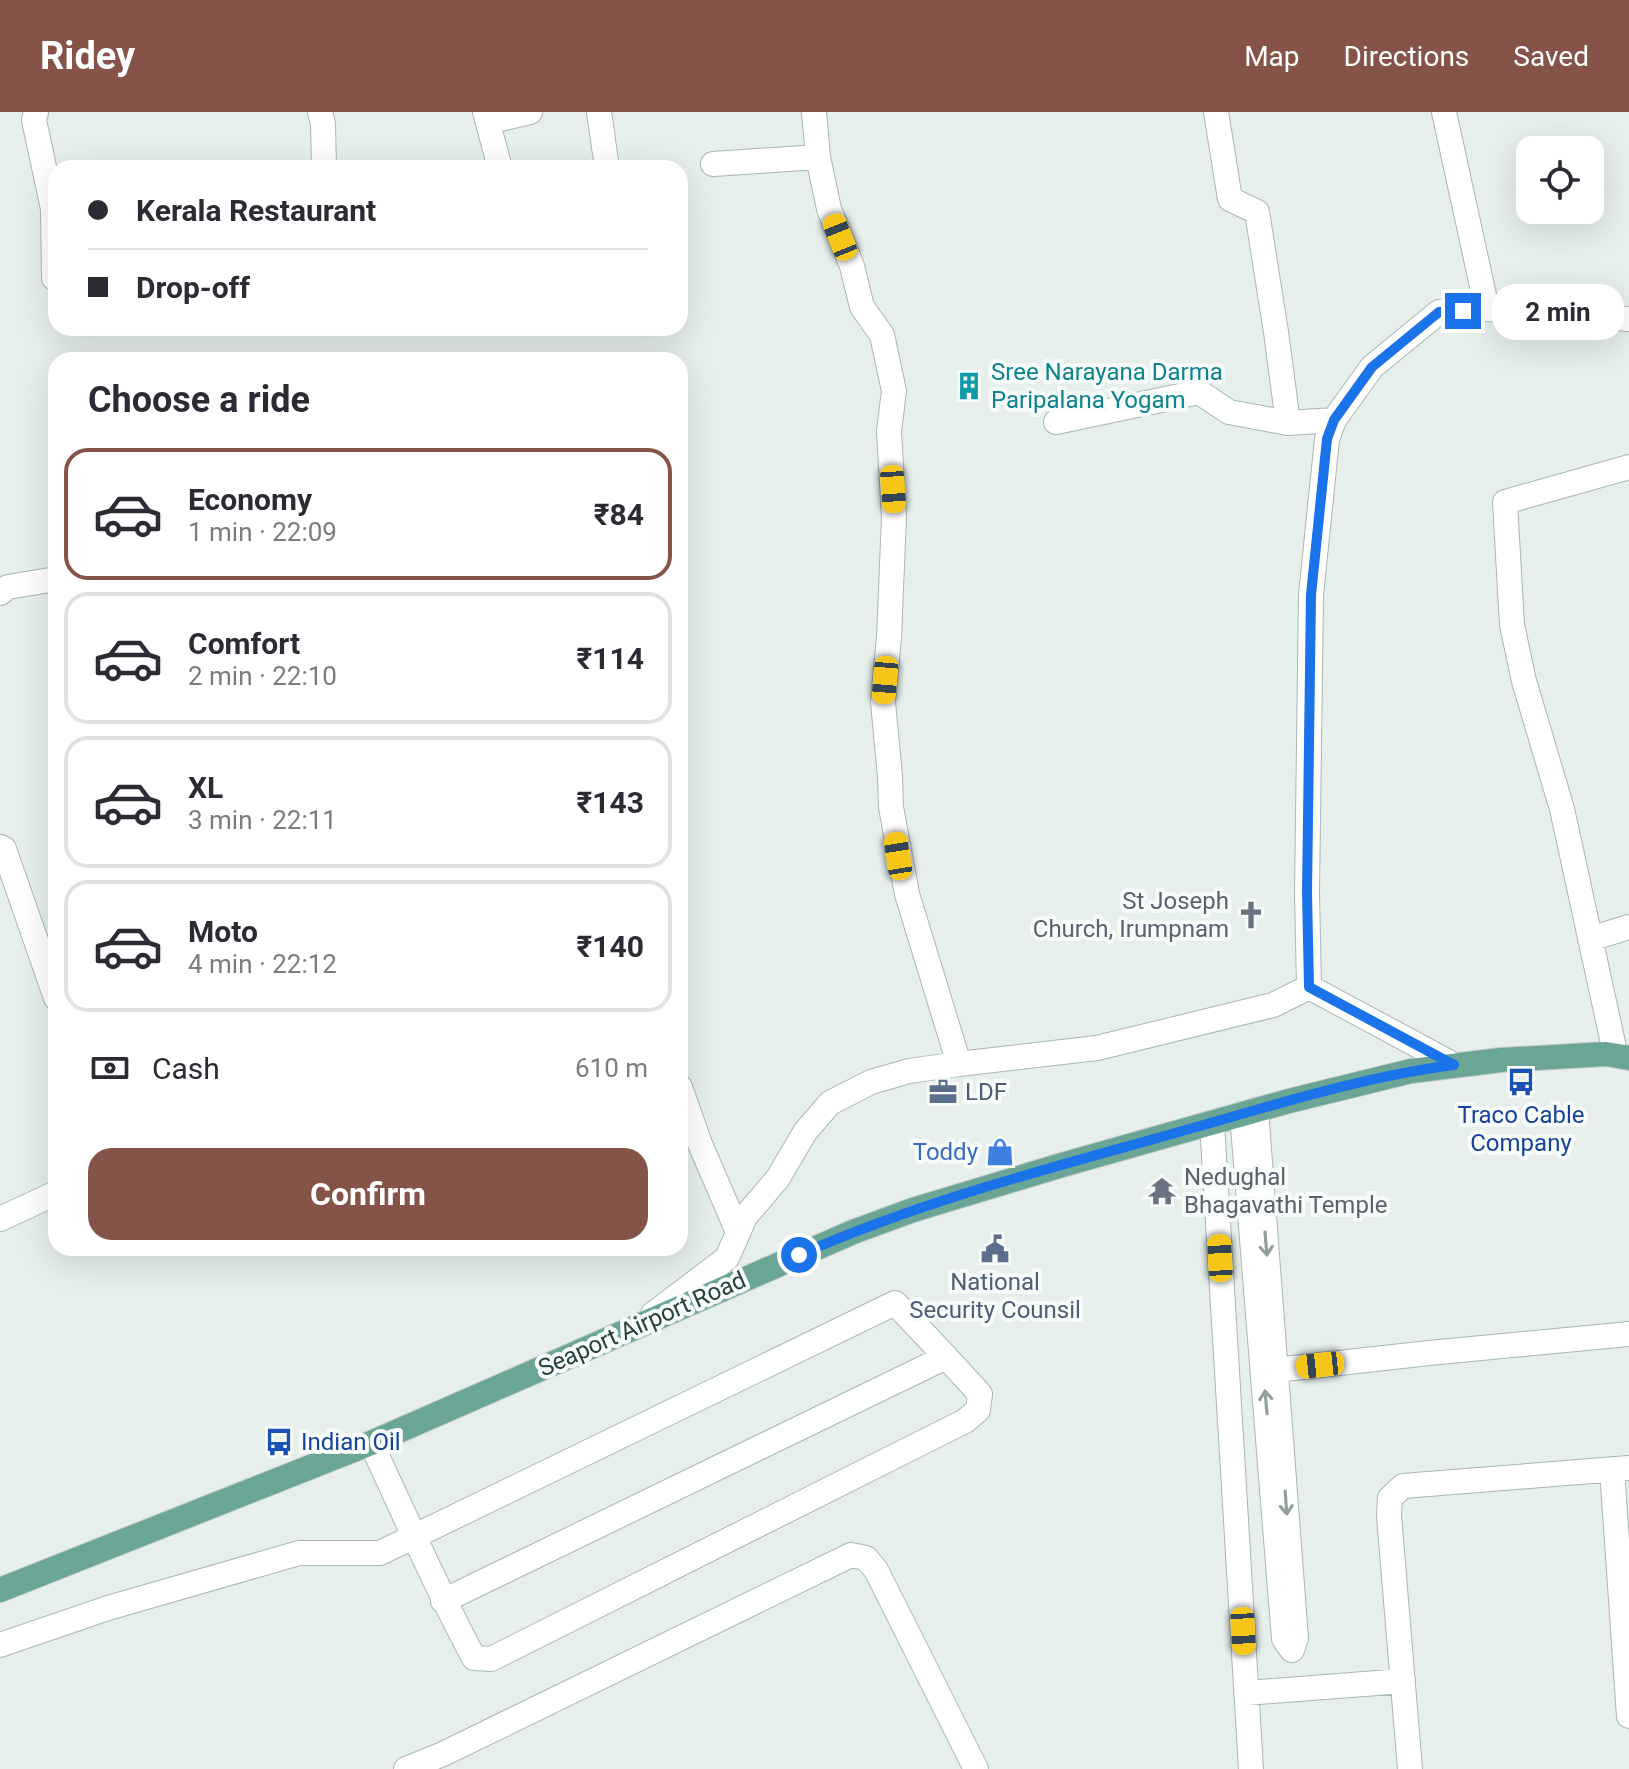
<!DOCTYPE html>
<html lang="en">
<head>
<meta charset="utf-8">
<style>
	:root { --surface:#fff; --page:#f2f2f3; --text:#2b2b33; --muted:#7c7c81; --line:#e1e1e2; --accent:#855347 }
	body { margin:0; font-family:Roboto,sans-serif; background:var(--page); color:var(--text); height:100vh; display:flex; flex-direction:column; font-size:30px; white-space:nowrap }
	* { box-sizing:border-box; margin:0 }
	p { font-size:26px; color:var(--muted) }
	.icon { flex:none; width:44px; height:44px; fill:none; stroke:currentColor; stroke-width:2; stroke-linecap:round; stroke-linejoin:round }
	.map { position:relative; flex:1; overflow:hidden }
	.side { position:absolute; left:48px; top:240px; width:640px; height:904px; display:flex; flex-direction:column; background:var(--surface); border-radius:24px; box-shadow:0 8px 32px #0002 }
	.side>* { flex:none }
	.guide { position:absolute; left:48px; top:48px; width:640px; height:176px; border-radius:24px; box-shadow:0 8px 32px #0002; display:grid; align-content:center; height:176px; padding:0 40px; background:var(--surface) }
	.buttons { position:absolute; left:1516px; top:24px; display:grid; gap:16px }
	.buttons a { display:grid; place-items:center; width:88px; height:88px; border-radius:16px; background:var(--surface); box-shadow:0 8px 32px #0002; font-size:40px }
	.end { position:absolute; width:36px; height:36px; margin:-18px; border:10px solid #1a73e8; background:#fff; box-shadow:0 0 0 4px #fff }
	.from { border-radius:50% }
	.bubble { position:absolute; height:56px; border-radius:24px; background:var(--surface); box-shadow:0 8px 32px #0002; font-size:26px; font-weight:700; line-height:56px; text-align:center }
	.car { position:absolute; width:24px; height:48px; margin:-24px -12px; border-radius:10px; box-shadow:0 0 6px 2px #0007; background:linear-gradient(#f5c518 24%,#345 0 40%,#f5c518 0 76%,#345 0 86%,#f5c518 0) }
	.guide b { display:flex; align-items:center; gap:28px; height:76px; font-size:30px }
	.guide b+b { border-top:2px solid var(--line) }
	.guide i { width:20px; height:20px; background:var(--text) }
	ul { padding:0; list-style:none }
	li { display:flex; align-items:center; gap:24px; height:132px; margin:0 16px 12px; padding:0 24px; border:4px solid var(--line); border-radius:24px }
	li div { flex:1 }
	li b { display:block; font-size:30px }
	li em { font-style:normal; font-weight:700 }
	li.selected { border-color:var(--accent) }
	li>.icon { width:72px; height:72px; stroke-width:1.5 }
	h2 { padding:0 40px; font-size:36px; line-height:96px }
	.pay { display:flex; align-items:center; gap:20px; height:88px; padding:0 40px; font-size:30px }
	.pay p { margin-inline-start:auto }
	.action { display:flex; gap:16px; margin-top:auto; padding:16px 40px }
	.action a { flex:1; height:92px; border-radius:24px; background:var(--accent); color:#fff; font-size:32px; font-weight:700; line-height:92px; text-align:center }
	header { display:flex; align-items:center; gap:48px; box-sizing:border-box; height:112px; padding:0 40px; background:var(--accent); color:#fff }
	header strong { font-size:38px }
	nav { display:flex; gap:44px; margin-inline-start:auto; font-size:28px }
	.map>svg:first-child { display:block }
</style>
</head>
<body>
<header>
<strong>Ridey</strong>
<nav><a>Map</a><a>Directions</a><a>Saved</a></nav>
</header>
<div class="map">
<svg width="1629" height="1657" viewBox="0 0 1629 1657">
	<rect width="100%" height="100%" fill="#e6efeb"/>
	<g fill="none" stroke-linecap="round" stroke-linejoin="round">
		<defs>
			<path id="minor" d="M 36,0 L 34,8 L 53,97 L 54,166
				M 320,0 L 323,12 L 324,56
				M 485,0 L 500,56
				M 599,0 L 607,56
				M 1216,0 L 1230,87 L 1257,100 L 1276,220 L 1288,311
				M 1444,0 L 1487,197
				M 488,10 L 530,0
				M 713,52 L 818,45
				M 1056,310 L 1199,280 L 1229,300 L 1288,311 L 1334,308
				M 0,481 L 8,475 L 56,467
				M 0,735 L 4,737 L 56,886
				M 1590,827 L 1629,815
				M 1309,875 L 1454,953
				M 1613,943 L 1613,931 L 1562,697 L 1524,569 L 1512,513 L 1505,390 L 1629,355
				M 959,952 L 1097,936 L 1273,893 L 1309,875 L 1307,781 L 1311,483 L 1327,327 L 1334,308 L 1372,255 L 1439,200 L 1487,197 L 1629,207
				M 680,975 L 700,1032 L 738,1120
				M 1242,1002 L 1284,1527 L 1292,1538 L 1296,1526 L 1256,998
				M 1212,1011 L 1251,1657
				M 0,1107 L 56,1081
				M 653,1202 L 727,1146 L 745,1105 L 778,1066 L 805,1020 L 830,991 L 871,970 L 909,959 L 959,952 L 907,782 L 891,695 L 890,665 L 883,590 L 889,525 L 894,405 L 889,319 L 894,279 L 882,223 L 862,195 L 852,154 L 829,97 L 818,45 L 814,0
				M 1276,1258 L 1429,1241 L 1629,1222
				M 371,1331 C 405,1403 436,1476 474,1546 L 491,1547 L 965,1309 L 978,1298 L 980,1282 L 946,1245
				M 1612,1357 L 1629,1604
				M 0,1533 L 108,1496 L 299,1441 L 380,1441 L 895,1191 L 946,1245 L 443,1489
				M 1246,1581 L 1403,1569
				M 406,1657 L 443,1642 L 851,1443 L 866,1446 L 876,1458 L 976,1657
				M 1410,1657 L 1389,1404 L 1390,1386 L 1403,1374 L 1629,1356"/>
			<path id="major" d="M 0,1478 L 371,1331 L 853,1120 L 913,1098 L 1062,1053 L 1289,989 L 1411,959 L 1501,948 L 1606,942 L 1629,946"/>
		</defs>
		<use href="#minor" stroke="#a8b8b2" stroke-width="26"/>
		<use href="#major" stroke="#c2cac8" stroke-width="26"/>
		<use href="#minor" stroke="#fff" stroke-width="24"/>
		<use href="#major" stroke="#6aa596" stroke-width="24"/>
	</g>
	<defs><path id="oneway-shaft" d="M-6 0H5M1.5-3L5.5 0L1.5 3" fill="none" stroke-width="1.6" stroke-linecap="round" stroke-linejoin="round" transform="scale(2)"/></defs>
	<g stroke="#92a09c">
		<use href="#oneway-shaft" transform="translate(1266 1132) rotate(85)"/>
		<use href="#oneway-shaft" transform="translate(1266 1290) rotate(-95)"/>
		<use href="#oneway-shaft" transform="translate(1286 1391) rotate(86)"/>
	</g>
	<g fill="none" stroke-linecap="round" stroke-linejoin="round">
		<path stroke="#1a73e8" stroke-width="10" d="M 799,1143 C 919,1090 1046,1057 1172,1022 C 1265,996 1359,965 1454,953 L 1309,875 L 1307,781 L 1311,483 L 1327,327 L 1334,308 L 1372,255 L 1439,200 L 1463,199"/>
	</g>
	<defs>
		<symbol id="building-bare" viewBox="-9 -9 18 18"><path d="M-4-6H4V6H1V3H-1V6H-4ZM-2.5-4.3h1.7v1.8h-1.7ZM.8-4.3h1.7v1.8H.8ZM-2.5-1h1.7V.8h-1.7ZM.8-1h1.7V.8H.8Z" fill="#0f9aa8" stroke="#f7fbf9" stroke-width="2.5" paint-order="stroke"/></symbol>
		<symbol id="church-bare" viewBox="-9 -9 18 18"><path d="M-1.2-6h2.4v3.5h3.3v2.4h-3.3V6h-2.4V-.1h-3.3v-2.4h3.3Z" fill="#6b7280" stroke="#f7fbf9" stroke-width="2.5" paint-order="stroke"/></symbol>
		<symbol id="bus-bare" viewBox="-9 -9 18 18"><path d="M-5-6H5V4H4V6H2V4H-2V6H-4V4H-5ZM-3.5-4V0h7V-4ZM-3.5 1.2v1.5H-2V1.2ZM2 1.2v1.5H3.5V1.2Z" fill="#1a4fb4" stroke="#f7fbf9" stroke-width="2.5" paint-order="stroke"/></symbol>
		<symbol id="office-bare" viewBox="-9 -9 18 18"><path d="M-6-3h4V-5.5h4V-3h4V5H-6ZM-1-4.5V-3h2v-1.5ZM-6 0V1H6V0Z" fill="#5c6f8a" stroke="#f7fbf9" stroke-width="2.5" paint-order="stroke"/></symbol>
		<symbol id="shop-bare" viewBox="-9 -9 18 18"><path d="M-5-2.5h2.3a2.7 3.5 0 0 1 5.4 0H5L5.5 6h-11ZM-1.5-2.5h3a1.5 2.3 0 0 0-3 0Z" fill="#3f7fe0" stroke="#f7fbf9" stroke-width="2.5" paint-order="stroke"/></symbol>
		<symbol id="temple-bare" viewBox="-9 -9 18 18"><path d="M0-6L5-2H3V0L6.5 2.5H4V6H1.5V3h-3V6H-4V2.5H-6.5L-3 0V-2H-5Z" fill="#6b7280" stroke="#f7fbf9" stroke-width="2.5" paint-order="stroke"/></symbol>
		<symbol id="civic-bare" viewBox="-9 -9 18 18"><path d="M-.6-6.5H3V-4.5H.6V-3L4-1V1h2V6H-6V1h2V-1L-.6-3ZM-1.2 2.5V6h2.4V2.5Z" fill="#5c6f8a" stroke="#f7fbf9" stroke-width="2.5" paint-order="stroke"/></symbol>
	</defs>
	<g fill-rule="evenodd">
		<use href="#building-bare" x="949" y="254" width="40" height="40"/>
		<use href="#church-bare" x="1231" y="783" width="40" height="40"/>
		<use href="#bus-bare" x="1501" y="950" width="40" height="40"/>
		<use href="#office-bare" x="923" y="960" width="40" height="40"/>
		<use href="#shop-bare" x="980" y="1020" width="40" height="40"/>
		<use href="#temple-bare" x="1142" y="1059" width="40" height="40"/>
		<use href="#civic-bare" x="975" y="1117" width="40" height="40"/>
		<use href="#bus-bare" x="259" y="1310" width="40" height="40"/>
	</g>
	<g text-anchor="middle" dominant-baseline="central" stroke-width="8" stroke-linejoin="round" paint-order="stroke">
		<g font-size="24" fill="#0d838f" stroke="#f7fbf9" text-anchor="start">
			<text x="991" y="260">Sree Narayana Darma<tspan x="991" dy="28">Paripalana Yogam</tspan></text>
		</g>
		<g font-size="24" fill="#5b616d" stroke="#f7fbf9" text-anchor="end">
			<text x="1229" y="789">St Joseph<tspan x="1229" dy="28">Church, Irumpnam</tspan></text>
			<text x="1184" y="1065" text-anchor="start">Nedughal<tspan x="1184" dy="28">Bhagavathi Temple</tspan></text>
		</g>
		<g font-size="24" fill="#4e5e75" stroke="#f7fbf9" text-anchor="start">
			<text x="965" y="980">LDF</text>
			<text x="995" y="1170" text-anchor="middle">National<tspan x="995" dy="28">Security Counsil</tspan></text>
		</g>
		<g font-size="24" fill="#164399" stroke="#f7fbf9">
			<text x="1521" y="1003">Traco Cable<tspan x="1521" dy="28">Company</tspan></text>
			<text x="301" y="1330" text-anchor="start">Indian Oil</text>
		</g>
		<g font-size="24" fill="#366cbe" stroke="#f7fbf9" text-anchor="end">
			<text x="978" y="1040">Toddy</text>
		</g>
		<g font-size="24" fill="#24423a" stroke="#f7fbf9">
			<text transform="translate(642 1212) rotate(-24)">Seaport Airport Road</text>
		</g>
	</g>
</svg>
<div class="buttons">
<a><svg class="icon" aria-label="locate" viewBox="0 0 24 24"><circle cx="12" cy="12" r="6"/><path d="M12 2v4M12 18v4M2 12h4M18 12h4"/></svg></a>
</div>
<i class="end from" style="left:799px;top:1143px"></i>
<i class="end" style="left:1463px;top:199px"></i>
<div class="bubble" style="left:1492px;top:172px;width:132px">2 min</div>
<i class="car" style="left:840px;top:125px;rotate:338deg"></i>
<i class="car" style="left:893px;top:377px;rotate:176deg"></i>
<i class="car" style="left:885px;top:568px;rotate:185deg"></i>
<i class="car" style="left:898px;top:744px;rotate:351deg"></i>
<i class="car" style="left:1220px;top:1146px;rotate:357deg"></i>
<i class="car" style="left:1320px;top:1253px;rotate:264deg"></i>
<i class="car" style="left:1243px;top:1519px;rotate:177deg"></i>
<div class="guide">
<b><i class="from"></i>Kerala Restaurant</b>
<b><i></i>Drop-off</b>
</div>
<section class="side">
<h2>Choose a ride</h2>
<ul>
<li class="selected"><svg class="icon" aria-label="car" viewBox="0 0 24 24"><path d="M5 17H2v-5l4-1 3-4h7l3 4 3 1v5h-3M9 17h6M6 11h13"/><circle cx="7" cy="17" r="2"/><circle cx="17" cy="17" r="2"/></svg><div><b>Economy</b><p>1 min · 22:09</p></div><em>₹84</em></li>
<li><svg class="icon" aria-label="car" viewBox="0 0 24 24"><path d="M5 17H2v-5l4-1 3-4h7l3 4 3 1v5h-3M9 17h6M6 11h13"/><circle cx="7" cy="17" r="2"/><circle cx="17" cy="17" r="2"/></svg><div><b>Comfort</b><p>2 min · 22:10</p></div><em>₹114</em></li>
<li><svg class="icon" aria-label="car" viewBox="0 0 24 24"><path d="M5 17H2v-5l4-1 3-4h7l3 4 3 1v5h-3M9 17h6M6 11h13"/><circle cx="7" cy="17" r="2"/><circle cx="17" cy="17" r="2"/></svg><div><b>XL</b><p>3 min · 22:11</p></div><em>₹143</em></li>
<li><svg class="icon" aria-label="car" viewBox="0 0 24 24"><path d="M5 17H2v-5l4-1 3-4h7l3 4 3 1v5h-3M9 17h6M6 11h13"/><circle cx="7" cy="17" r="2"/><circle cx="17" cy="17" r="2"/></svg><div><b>Moto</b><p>4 min · 22:12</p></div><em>₹140</em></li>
</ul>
<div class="pay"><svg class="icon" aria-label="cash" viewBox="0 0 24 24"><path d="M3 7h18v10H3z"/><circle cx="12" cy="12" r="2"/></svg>Cash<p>610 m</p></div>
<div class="action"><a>Confirm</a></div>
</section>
</div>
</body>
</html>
